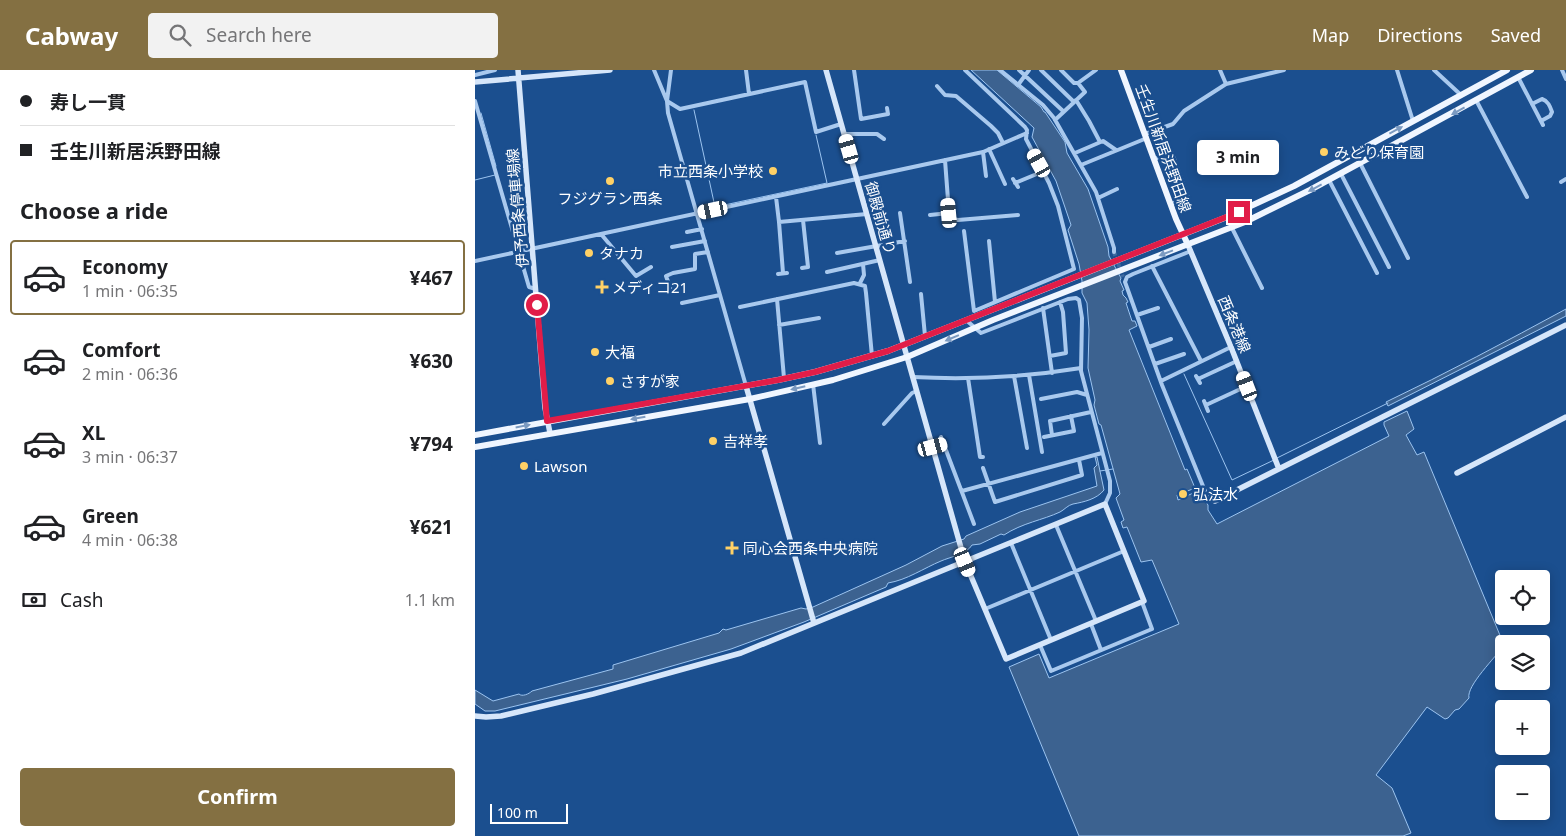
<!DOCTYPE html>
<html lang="en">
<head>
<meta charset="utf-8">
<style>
	:root { --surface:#fff; --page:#f2f2f2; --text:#202124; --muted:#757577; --line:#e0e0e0; --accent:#847042 }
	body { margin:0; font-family:"Noto Sans","Noto Sans JP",sans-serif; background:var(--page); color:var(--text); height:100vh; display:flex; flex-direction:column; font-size:19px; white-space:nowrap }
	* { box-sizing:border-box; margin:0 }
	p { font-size:16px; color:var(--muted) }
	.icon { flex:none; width:28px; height:28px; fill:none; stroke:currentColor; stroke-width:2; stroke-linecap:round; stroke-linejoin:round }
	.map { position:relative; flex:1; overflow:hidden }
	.sheet { display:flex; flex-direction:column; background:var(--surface); width:475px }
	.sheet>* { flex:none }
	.guide { display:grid; align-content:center; height:110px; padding:0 20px; background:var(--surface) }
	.controls { position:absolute; left:1020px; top:500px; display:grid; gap:10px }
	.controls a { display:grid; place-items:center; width:55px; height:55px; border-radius:5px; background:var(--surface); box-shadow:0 2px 12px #0003; font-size:25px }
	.scale { position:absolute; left:15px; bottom:12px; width:78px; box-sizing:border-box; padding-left:5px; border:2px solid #fff; border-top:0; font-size:14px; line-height:18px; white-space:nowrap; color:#fff; -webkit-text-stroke:4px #1b4f8f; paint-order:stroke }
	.end { position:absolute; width:22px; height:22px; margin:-11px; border:6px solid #e11d48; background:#fff; box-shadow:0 0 0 2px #fff }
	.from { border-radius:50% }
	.bubble { position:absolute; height:35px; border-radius:5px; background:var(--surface); box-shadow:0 2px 12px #0003; font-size:16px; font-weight:700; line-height:35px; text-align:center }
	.car { position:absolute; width:15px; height:30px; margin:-15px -8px; border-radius:6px; box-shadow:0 0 4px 1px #0007; background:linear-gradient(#fff 24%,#345 0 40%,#fff 0 76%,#345 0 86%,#fff 0) }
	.guide b { display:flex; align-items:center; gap:18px; height:48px; font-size:19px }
	.guide b+b { border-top:1px solid var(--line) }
	.guide i { width:12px; height:12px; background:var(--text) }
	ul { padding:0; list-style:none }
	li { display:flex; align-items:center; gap:15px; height:75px; margin:0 10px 8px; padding:0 10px; border:2px solid transparent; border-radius:5px }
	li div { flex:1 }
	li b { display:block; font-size:19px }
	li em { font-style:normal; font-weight:700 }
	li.on { border-color:var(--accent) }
	li>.icon { width:45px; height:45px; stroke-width:1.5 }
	h2 { padding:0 20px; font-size:22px; line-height:60px }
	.pay { display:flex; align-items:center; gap:12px; height:55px; padding:0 20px; font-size:19px }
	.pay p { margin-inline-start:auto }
	.primary-button { display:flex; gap:10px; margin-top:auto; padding:10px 20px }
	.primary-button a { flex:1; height:58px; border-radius:5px; background:var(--accent); color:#fff; font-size:20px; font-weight:700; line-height:58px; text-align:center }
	header { display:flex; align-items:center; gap:30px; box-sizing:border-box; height:70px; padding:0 25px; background:var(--accent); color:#fff }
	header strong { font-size:24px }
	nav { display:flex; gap:28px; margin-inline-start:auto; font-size:18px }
	.search { width:350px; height:45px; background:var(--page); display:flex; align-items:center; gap:12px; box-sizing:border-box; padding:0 18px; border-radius:5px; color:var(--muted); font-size:19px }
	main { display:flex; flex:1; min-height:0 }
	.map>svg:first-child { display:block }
</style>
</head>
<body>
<header>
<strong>Cabway</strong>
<div class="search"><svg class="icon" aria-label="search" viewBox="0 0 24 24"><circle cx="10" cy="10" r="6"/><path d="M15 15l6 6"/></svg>Search here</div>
<nav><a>Map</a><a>Directions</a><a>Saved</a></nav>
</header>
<main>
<section class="sheet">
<div class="guide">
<b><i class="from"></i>寿し一貫</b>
<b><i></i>壬生川新居浜野田線</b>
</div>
<h2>Choose a ride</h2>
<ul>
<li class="on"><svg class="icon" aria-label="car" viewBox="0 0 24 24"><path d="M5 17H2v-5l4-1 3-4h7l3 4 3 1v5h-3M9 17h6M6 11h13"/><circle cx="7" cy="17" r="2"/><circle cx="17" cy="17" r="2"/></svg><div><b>Economy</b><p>1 min · 06:35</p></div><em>¥467</em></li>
<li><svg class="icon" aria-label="car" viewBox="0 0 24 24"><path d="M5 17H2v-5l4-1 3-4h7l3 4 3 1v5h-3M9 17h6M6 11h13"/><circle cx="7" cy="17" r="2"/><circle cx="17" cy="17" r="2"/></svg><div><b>Comfort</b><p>2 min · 06:36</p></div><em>¥630</em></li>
<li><svg class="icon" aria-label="car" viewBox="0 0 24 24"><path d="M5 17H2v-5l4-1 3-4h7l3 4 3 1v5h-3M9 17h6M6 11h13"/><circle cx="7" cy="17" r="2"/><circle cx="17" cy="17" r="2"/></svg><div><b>XL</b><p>3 min · 06:37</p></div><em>¥794</em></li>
<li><svg class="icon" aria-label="car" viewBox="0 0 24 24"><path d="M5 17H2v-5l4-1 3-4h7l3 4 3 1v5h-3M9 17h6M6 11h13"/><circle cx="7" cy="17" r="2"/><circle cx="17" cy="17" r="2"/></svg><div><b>Green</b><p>4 min · 06:38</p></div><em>¥621</em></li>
</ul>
<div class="pay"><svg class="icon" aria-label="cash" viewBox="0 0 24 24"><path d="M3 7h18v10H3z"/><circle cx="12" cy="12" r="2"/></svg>Cash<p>1.1 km</p></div>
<div class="primary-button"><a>Confirm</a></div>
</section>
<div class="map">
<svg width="1091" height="766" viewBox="0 0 1091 766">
	<rect width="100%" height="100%" fill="#1b4f8f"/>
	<path fill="#3c6290" stroke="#9cc4f0" d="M 496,0 L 522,0 L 566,37 L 569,42 L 570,42 L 590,72 L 592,83 L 613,119 L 633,177 L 634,186 L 646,208 L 645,211 L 649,220 L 647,221 L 648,225 L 651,228 L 653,232 L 651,233 L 657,251 L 660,251 L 662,256 L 654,260 L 710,400 L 712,399 L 720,418 L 710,422 L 709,420 L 702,425 L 703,430 L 727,419 L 730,431 L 733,435 L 733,440 L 742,454 L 914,366 L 909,355 L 909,352 L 932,341 L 939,359 L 931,365 L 942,385 L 949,382 L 1029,575 C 1021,587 991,616 994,628 L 984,639 L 980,640 L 973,648 L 970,649 L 952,637 L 901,705 L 917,718 L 936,763 L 928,766 L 604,766 L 534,597 L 564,584 L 574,608 L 704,554 L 677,490 L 666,492 L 652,457 L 648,458 L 646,452 L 649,450 L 641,428 L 645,424 L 626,355 L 624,354 L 619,335 L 620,330 L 613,298 L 614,260 L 612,233 L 607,223 L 607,211 L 604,194 L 593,160 L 596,155 L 581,111 L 557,67 L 559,58 Z
		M 1091,239 L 1091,246 L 913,336 L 911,332 C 972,303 1032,271 1091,239 Z
		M 620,387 L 622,387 L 629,420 C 622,429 609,432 598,434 C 593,435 589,440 585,442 C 568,450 547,453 529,465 L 526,464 L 505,474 L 497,475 C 492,484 475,487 466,491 C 449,498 432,510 413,513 L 411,517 L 329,552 L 256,579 L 152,609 L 20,641 L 10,641 L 0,634 L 0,620 L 18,631 L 44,624 C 47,627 54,624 57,621 L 138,599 L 138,595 L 244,563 L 248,559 L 251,560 L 326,538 L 331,539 L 338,537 L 431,495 L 467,476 L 489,469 L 491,466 L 545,442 L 622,416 L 619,398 L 622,395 Z"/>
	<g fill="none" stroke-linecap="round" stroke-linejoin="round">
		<path stroke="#9cc4f0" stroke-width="1" d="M 219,40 L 240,137 L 352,113 L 341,65
			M 6,43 L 21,96
			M 0,110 L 20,105
			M 709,304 L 757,410 L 799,390
			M 802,388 L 913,333
			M 625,401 L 638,399"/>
		<path stroke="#3d69a0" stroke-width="4" stroke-dasharray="4 2" stroke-linecap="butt" d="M 639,182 L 648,207"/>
		<path stroke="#a9c9ee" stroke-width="4" d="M 179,0 L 192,31 L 205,39 L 330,12 L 341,62 L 366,54
			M 196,0 L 192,31 L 193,43 L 271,316
			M 271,0 L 274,24
			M 379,0 L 386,49 L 413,44 L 412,38
			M 525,0 L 568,35 L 579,48 L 621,122 L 639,178 L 639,182
			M 544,0 L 588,41
			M 566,0 L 599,32
			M 586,0 L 599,13 L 603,13
			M 745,0 L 751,14
			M 922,0 L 938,51
			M 959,0 L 986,25
			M 1087,0 L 1091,9
			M 0,5 L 20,0
			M 1043,7 L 1068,55
			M 543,15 L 554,0
			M 462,16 L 470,25 L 481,26 L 516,56 L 523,63 L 528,73
			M 601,30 L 614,51 L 625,72
			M 1001,30 L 1052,127
			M 0,31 L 54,217 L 61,219
			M 1057,34 L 1067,29 C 1073,31 1075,36 1077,42 L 1075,46 L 1066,51
			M 580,50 L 610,22 L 603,13 L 621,0
			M 369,64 L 402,64 L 409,69
			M 670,64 L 698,54 L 709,41 L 751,14 L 809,0
			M 514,79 L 530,114
			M 508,82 L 511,106
			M 600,83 L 628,71 L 641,80
			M 679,89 L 697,83 L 713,128 L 696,134
			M 470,90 L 474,143 L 478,149 L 483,150 L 543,145
			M 885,93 L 933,188
			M 606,95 L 672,68
			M 866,104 L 914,197
			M 538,109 L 543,117
			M 854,110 L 902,203
			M 1086,112 L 1091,109
			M 540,113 L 569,101
			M 301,127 L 304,152 L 392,144
			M 623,128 L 642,119
			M 425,143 L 435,212
			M 455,145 L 474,143
			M 304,152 L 308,203
			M 757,158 L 787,218
			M 489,161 L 499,241 L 599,199 L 583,136 L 574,113 L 551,69 L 552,60 L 550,57 L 490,0
			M 212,162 L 227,159
			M 126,164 L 161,206 L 176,197
			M 514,171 L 520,232
			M 197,177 L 230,171
			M 716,181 L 658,204 L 652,207 L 650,212 L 687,315 L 730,421 L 735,430 L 740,431
			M 362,183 L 430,171
			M 0,191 L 508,82 L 552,63
			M 677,196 L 726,291
			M 327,198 L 333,197 L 328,150
			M 352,202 L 405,190
			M 303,204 L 312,203
			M 385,213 L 389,205 L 388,194
			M 189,222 L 196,220 L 191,206 L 198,203 L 220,199 L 220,184 L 233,182
			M 446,224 L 450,266
			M 302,229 L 309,308
			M 207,233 L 245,225
			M 265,237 L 379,213 L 390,216 L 391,223 L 397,286
			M 568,238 L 577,303
			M 662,245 L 683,238
			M 491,250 L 506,263 L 593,229 L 601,228 L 604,230 L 607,248 L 606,301 L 635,411 L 635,423 L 630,434
			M 304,255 L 344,248
			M 674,277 L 696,269
			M 575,286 L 591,283 L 588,242 L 585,232
			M 680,294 L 709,284
			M 554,305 L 567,382
			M 539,306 L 552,378
			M 721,306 L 725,313
			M 438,307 C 494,310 551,307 606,298
			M 493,308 L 505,387 L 508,387
			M 723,309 L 762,291
			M 686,311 L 756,277
			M 338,314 L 345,373
			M 566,329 L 602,322 L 612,325
			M 729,331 L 733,341
			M 731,335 L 772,316
			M 409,354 L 437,323 L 442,321
			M 577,365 L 575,351 L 616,342
			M 466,367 L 499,454
			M 569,367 L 599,361 L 596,346
			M 508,398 L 520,432 L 607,405 L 604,390
			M 487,421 L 627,383
			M 581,455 L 621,551
			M 536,473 L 576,570
			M 510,539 L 649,481
			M 616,554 L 626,580
			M 565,575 L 576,601 L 677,559 L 667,532"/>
		<path stroke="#d6e6fa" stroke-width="5.5" d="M 43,0 L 70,338 L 75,363
			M 0,12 L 135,0
			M 713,175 L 756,277 L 804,399
			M 271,316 L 339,553
			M 982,403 L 1091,347
			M 740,431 L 1091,255
			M 0,646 L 11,647 L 26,646 L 118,624 L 266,583 L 630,434 L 669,531 L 531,589 L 490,492 L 351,0"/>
		<path stroke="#f0f6ff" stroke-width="6" d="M 646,0 L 701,149 L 713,175
			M 0,365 L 303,310 L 340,302 L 413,281 L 752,147 L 819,116 L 1032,0
			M 0,377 L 275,329 L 358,310 L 432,287 L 518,250 L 770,152 L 835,120 L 1056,0"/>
	</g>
	<defs><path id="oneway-solid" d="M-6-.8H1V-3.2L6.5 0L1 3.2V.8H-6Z" transform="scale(1.25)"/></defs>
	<g fill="#7b9ac1">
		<use href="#oneway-solid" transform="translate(983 41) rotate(151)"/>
		<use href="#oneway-solid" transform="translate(921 60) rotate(-28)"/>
		<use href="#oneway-solid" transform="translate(840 118) rotate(152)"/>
		<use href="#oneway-solid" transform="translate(691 183) rotate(159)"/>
		<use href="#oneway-solid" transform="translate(477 268) rotate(157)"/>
		<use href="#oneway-solid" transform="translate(323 318) rotate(167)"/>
		<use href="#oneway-solid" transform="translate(163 348) rotate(170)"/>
		<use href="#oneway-solid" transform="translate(48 356) rotate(-11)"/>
	</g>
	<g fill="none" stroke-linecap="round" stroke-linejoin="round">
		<path stroke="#e11d48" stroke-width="6" d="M 62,235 L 72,351 L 303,310 L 340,302 L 413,281 L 764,142"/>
	</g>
	<g fill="#ffd166" stroke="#1b4f8f" stroke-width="2">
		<circle cx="849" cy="82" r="5"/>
		<circle cx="298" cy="101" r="5"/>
		<circle cx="135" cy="111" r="5"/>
		<circle cx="114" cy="183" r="5"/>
		<path d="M124.5 209.5h5v5h5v5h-5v5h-5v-5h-5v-5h5z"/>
		<circle cx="120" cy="282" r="5"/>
		<circle cx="135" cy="311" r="5"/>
		<circle cx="238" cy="371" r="5"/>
		<circle cx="49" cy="396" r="5"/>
		<circle cx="708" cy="424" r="5"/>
		<path d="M254.5 470.5h5v5h5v5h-5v5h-5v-5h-5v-5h5z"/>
	</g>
	<g text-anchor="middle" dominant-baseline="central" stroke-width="5" stroke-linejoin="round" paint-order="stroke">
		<g font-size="15" fill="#fff" stroke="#1b4f8f">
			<text transform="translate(689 78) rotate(70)">壬生川新居浜野田線</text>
			<text transform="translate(42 138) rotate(-95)">伊予西条停車場線</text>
			<text transform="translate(406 148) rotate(74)">御殿前通り</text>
			<text transform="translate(760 254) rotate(67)">西条港線</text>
		</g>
		<g font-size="15" fill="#fff" stroke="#1b4f8f" text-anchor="start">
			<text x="859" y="82">みどり保育園</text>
			<text x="288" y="101" text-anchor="end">市立西条小学校</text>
			<text x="135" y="128" text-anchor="middle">フジグラン西条</text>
			<text x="124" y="183">タナカ</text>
			<text x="137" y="217">メディコ21</text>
			<text x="130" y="282">大福</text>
			<text x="145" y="311">さすが家</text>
			<text x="248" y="371">吉祥孝</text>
			<text x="59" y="396">Lawson</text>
			<text x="718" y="424">弘法水</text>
			<text x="268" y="478">同心会西条中央病院</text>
		</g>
	</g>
</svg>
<div class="controls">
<a><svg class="icon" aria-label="locate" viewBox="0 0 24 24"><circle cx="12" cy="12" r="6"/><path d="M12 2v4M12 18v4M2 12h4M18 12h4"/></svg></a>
<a><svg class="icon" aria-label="layers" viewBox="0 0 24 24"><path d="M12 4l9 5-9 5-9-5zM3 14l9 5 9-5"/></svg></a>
<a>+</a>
<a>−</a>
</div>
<div class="scale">100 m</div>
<i class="end from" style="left:62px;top:235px"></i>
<i class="end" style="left:764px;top:142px"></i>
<div class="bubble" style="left:722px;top:70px;width:82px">3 min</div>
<i class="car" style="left:374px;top:79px;rotate:344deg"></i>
<i class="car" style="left:564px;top:93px;rotate:331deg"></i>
<i class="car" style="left:238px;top:140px;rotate:258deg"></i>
<i class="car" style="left:474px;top:143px;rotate:355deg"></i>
<i class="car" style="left:772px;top:316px;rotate:339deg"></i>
<i class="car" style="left:458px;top:377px;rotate:75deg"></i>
<i class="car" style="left:490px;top:492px;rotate:157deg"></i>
</div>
</main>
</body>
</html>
